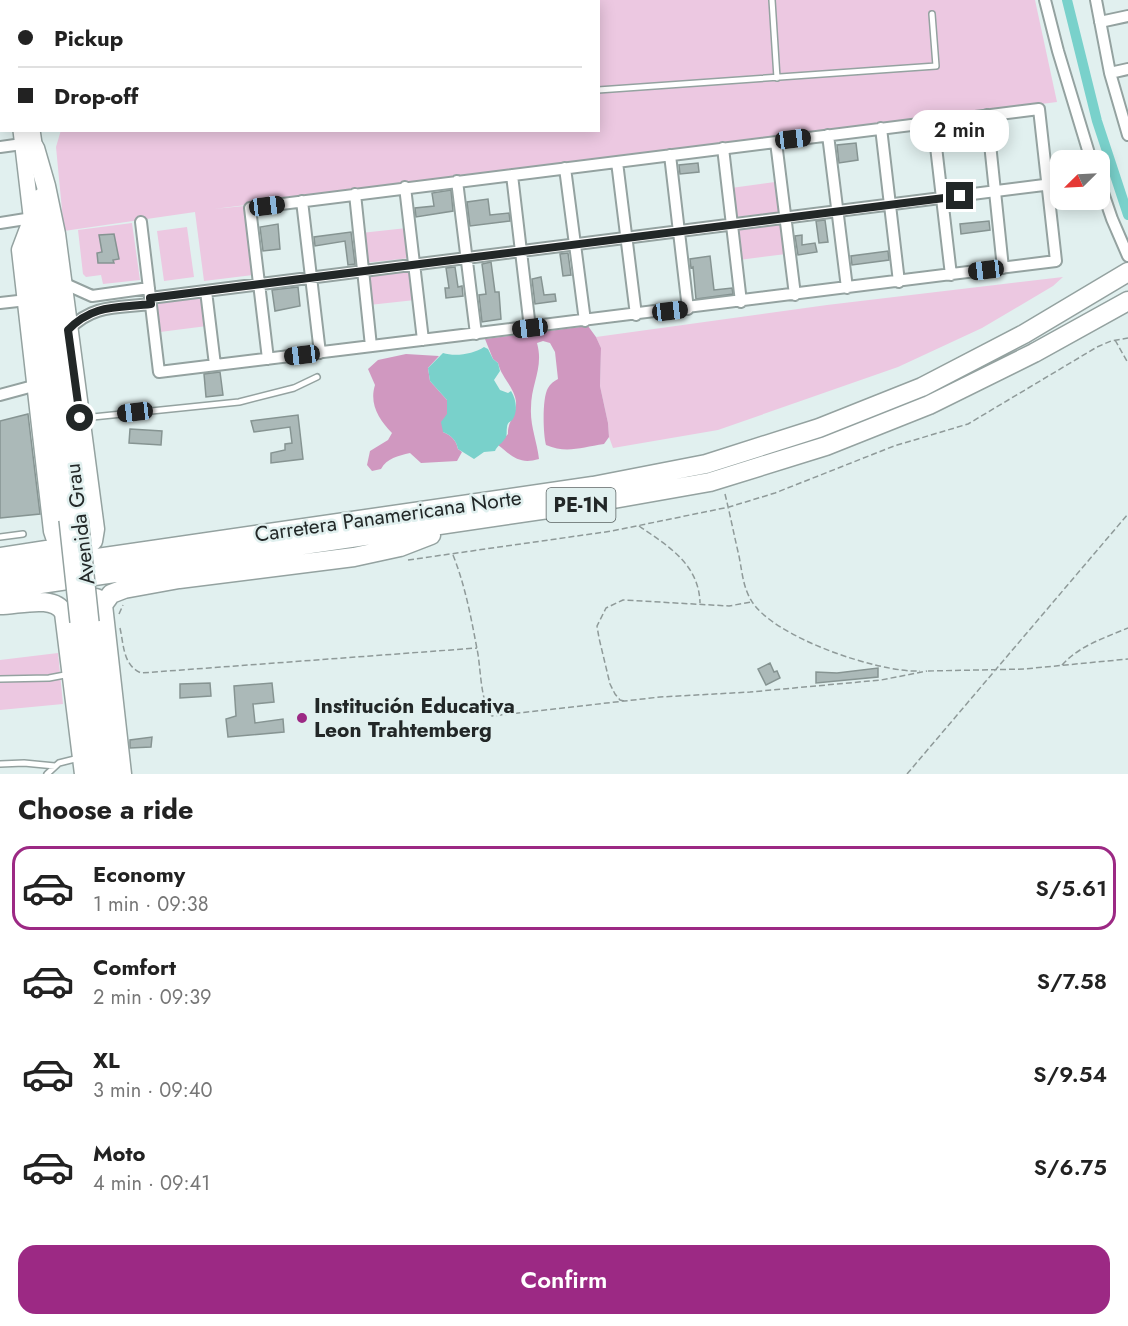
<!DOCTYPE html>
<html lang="en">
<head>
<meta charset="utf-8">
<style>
	:root { --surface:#fff; --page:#f2f2f2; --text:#222; --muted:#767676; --line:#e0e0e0; --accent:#9c2984 }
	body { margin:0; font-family:Jost,sans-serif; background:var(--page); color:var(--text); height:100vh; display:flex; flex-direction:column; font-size:22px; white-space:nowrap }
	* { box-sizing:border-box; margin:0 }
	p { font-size:20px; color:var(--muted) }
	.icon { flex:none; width:33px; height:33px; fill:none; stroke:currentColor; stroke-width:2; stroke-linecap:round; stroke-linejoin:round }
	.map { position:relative; height:774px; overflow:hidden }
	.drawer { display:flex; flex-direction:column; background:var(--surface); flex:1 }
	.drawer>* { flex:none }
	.guide { position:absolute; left:0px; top:0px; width:600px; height:132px; box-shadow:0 3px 15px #0003; display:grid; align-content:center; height:132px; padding:0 18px; background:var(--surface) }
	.needle { width:39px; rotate:246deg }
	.controls { position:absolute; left:1050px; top:150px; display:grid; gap:12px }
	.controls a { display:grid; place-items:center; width:60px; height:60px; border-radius:12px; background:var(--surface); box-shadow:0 3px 15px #0003; font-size:30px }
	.end { position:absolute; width:27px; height:27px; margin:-14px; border:8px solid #222727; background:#fff; box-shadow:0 0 0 3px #fff }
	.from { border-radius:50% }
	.bubble { position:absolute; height:42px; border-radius:18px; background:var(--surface); box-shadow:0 3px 15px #0003; font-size:20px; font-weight:600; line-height:42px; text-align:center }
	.car { position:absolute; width:18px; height:36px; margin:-18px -9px; border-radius:8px; box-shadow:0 0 4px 2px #0007; background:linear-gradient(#222 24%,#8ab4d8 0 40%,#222 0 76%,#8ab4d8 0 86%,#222 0) }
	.guide b { display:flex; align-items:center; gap:21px; height:57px; font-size:22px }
	.guide b+b { border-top:2px solid var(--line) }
	.guide i { width:15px; height:15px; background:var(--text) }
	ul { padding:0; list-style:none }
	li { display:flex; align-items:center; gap:18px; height:84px; margin:0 12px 9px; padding:0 6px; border:3px solid transparent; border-radius:18px }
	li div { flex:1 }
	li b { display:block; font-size:22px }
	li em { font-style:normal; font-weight:600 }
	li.active { border-color:var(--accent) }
	li>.icon { width:54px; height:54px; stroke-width:1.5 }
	h2 { padding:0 18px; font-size:27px; line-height:72px }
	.primary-button { display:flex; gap:12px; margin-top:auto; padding:12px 18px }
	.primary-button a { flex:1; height:69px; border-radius:18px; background:var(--accent); color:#fff; font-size:24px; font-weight:600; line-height:69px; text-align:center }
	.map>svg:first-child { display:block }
</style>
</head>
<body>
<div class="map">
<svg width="1128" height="774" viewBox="0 0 1128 774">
	<rect width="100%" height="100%" fill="#e1f0ef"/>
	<path fill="#ecc8e1" d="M 362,0 L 1035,0 L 1057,102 L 214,209 L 244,206 L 253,275 L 204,281 L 195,212 L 64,231 L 56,147 L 61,130 L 598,130 L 598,2 Z
		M 775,182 L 780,212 L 735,217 L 731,188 Z
		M 132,223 L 140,280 L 103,284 L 101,275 L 86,277 L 83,274 L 78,230 Z
		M 782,223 L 786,254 L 739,260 L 735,229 Z
		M 187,227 L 194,277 L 164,281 L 157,231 Z
		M 407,228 L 410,258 L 364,263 L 361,233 Z
		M 412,271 L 415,300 L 369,305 L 366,276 Z
		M 1063,277 L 1053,286 L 982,328 L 898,367 L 718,430 L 613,448 L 609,437 L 608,423 L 600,386 L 601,348 L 596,337 L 827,305 Z
		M 203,295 L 207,326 L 160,332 L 156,302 Z
		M 58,653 L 63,704 L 0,710 L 0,660 Z"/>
	<path fill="#d098c0" d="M 588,326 L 596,337 L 601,348 L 600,386 L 608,423 L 609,437 L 604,444 C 582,447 567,454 546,445 C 543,434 542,398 548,388 C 550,384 554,381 558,379 L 555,352 L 550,343 L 543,341 L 537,343 C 544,368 531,383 531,408 C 530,426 537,441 539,459 C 519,465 512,456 498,445 L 508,434 C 507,422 517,415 516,402 C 515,388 501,377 498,363 L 493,359 L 485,339 Z
		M 406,354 L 439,356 L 428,368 L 430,381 L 447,400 L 448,414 L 443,432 C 452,436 456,440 458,449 L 462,452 L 457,461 L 421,463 L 410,453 C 398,456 387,458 381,469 L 372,471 L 367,465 L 370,451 L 388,440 L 392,433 C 379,420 369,404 375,385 L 368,369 L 378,360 Z"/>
	<path fill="#79d1cb" d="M 484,347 L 488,349 L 493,359 L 498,363 L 500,371 L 494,380 L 500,390 L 508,393 L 511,391 C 516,399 518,410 513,419 C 510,423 508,421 507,427 C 506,432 508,436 504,440 C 500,445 497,446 495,451 L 484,452 L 474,459 L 458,449 C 456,440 452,436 443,432 L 441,422 L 447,414 L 447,400 L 430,381 L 428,368 L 443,353 C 455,357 474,354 484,347 Z"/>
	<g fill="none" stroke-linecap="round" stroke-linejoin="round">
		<path stroke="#79d1cb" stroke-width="10" d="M 1067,0 L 1097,121 L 1128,215"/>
	</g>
	<path fill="#abb9b8" stroke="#869492" stroke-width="1.5" d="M 982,136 L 983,146 L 963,148 L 962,139 Z
		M 856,143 L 858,160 L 839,163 L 837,145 Z
		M 698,163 L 699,172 L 680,174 L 679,165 Z
		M 451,190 L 453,211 L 416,217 L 415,208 L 434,206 L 432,193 Z
		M 488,199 L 490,215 L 509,213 L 510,221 L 470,226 L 467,202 Z
		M 825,220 L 828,242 L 819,243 L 816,221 Z
		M 989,221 L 990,230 L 961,234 L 960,224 Z
		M 278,224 L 280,249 L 263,251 L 260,227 Z
		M 351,232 L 355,264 L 348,265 L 345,241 L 315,246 L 314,237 Z
		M 114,234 L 119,259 L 113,260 L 114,263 L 98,263 L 97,253 L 102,252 L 99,235 Z
		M 802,235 L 802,245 L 815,243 L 817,252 L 798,255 L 795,236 Z
		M 888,251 L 889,260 L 852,265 L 851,256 Z
		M 568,253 L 571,275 L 563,276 L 560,254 Z
		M 710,256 L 714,290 L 732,288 L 733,294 L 696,299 L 693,267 L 691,268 L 690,259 Z
		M 491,262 L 495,292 L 499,292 L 501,319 L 482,322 L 479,295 L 486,294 L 482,264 Z
		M 455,267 L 458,287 L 462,286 L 463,296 L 446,298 L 445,288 L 449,288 L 446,268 Z
		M 541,277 L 544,295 L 555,294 L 556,301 L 535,304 L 532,279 Z
		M 298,287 L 300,306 L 275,311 L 272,290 Z
		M 220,372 L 223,395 L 206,397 L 204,374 Z
		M 28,414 L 40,514 L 0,518 L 0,421 Z
		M 298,415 L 303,459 L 271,463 L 271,453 L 285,450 L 285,444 L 292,443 L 290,427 L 254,432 L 251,421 Z
		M 130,429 L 162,431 L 161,445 L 129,443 Z
		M 770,663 L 774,672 L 777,671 L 780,678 L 766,685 L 758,669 Z
		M 878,668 L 878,677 L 816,683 L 816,672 L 837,673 Z
		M 210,683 L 211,696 L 180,698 L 180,684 Z
		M 272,683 L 274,702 L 253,704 L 255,723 L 283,719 L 284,732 L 228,737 L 226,719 L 236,716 L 234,686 Z
		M 152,737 L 151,747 L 130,748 L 130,740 Z"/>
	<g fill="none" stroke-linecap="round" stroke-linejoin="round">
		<defs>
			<path id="service" d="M 63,0 L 65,2
				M 772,0 L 777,78
				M 143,2 L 143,0
				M 339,2 L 340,0
				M 598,90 L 936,66 L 932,14
				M 83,418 L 239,402 L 294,388 L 317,377
				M 0,537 L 23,534
				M 0,679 L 49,678 L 70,674
				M 0,764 L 24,763 L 55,766
				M 47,774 L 59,763 L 79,758"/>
			<path id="minor" d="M 1045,0 L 1058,51 L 1091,160
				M 1096,0 L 1110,73 L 1128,135
				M 1100,22 L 1128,16
				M 1110,73 L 1128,69
				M 987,115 L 1003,268
				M 933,121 L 951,275
				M 881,128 L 899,282
				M 828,135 L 847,288
				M 776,142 L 795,295
				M 0,147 L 22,144
				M 723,148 L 741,302
				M 670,155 L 688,309
				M 617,162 L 636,315
				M 565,168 L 585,321
				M 512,175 L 530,328
				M 457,181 L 476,334
				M 1100,184 L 1112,219 L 1128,256
				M 405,187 L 423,340
				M 355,194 L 371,346
				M 302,201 L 320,353
				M 141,222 L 159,372 C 458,335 757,300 1056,261 L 1039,109 L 250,208 L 268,359
				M 0,223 L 32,218
				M 63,283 L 92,296 L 149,288
				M 206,291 L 215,365
				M 150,298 L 1060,183
				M 0,303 L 27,300
				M 68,330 C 93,304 117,308 151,304
				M 0,395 L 37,385"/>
			<path id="primary" d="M 11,0 L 11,2
				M 21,130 L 67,520
				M 32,130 L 36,157
				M 41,196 L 80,518
				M 78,622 L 97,774
				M 91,622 L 110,774"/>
			<path id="motorway" d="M 32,221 L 21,250 L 53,531 L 58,546
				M 0,557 L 53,549 L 58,546 C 66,550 86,547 93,541 L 95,529 L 56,234 L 46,186 L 35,148
				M 0,572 L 593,486 L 706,464 L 819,428 L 922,387 L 1024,334 L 1128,272
				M 0,590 L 596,502 L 710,482 L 826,446 L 929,405 L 1034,353 L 1128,301
				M 96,598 L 101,600 L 103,605 L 122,774
				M 0,605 C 19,605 54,594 64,613 L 84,774
				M 103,605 L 111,594 L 124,589 L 179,579 L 354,557 L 400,547 L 431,535"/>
		</defs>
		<use href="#service" stroke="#94a2a0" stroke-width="8"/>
		<use href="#minor" stroke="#94a2a0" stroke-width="14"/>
		<use href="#primary" stroke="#94a2a0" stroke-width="18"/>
		<use href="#motorway" stroke="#94a2a0" stroke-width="21"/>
		<path stroke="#8f9a99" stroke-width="1.5" stroke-dasharray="6 3" stroke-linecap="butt" d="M 1115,340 L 1128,363
			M 725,494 C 730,514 734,535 739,556 C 742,571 743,587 751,600 C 772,637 879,673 920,671
			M 639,526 C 668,546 699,564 700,603
			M 453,555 C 465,585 471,617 477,649 C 481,667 480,702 492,716 L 660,697 L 750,692 L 881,680 L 927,671
			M 408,560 L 612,531 L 729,507 L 775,493 L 894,446 L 968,424 L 1097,347 L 1111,341 L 1128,338
			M 119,614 L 123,605
			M 120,628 C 124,646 123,665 141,673 L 477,648
			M 1062,665 C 1079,646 1104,638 1128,628
			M 928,671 L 1024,669 L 1128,659
			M 624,701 L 620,700 L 615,694 L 610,684 L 599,638 L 597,626 L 606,608 L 623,600 L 729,606 L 751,602
			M 907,774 L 1128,514"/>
		<use href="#service" stroke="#fff" stroke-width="5"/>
		<use href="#minor" stroke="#fff" stroke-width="10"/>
		<use href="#primary" stroke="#fff" stroke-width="15"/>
		<use href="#motorway" stroke="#fff" stroke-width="18"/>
		<defs>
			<path id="primary-bridge" d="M 80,518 L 91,622
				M 67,520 L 78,622"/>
		</defs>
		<use href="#primary-bridge" stroke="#94a2a0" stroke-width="18" stroke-linecap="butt"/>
		<use href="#primary-bridge" stroke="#fff" stroke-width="15"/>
	</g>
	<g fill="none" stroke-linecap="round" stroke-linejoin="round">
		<path stroke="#222727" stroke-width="8" d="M 80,418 L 68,330 C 93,304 117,308 151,304 L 150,298 L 960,196"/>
	</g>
	<circle fill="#9c2984" stroke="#e1f0ef" stroke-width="2" cx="302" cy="718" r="6"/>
	<g text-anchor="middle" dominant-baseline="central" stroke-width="5" stroke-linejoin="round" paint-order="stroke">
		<rect fill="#e1f0ef" stroke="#5b6363" stroke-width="1.5" x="546.5" y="488" width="69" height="34" rx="4.5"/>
		<g font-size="20" font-weight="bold" fill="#222727">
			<text x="581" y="505">PE-1N</text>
		</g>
		<g font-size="21" fill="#222727" stroke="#e1f0ef">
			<text transform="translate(388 516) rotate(-8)">Carretera Panamericana Norte</text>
			<text transform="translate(80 524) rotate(-97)">Avenida Grau</text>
		</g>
		<g font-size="21" font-weight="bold" fill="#222727" stroke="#e1f0ef" text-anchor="start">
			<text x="314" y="706">Institución Educativa<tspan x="314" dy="24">Leon Trahtemberg</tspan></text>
		</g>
	</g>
</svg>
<div class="controls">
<a><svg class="needle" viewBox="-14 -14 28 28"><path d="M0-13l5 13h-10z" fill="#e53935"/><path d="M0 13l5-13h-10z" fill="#767676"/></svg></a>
</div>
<i class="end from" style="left:80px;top:418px"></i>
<i class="end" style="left:960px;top:196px"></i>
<div class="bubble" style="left:910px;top:110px;width:99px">2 min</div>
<i class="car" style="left:793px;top:139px;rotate:83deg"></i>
<i class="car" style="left:267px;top:206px;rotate:83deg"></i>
<i class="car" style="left:986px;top:270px;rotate:263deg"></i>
<i class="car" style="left:670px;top:311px;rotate:83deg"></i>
<i class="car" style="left:530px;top:328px;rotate:263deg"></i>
<i class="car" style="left:302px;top:355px;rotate:263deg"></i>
<i class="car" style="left:135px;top:412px;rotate:263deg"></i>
<div class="guide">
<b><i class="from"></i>Pickup</b>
<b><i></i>Drop-off</b>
</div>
</div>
<section class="drawer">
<h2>Choose a ride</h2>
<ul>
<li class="active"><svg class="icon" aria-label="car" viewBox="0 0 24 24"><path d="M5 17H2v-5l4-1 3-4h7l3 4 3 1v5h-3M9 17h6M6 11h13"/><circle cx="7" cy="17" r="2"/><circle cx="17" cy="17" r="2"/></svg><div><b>Economy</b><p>1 min · 09:38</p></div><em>S/5.61</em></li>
<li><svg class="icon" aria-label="car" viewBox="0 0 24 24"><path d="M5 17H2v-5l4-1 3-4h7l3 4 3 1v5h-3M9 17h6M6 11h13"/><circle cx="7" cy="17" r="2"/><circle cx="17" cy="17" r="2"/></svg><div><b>Comfort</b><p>2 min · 09:39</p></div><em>S/7.58</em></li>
<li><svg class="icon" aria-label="car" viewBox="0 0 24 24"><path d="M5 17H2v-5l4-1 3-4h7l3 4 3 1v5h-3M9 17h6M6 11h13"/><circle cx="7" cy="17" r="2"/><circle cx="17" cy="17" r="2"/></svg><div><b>XL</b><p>3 min · 09:40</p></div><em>S/9.54</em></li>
<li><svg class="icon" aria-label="car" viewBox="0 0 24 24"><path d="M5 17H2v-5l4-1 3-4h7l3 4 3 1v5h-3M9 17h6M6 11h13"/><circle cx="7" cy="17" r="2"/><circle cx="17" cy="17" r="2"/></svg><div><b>Moto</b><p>4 min · 09:41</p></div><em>S/6.75</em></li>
</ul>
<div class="primary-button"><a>Confirm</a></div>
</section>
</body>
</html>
